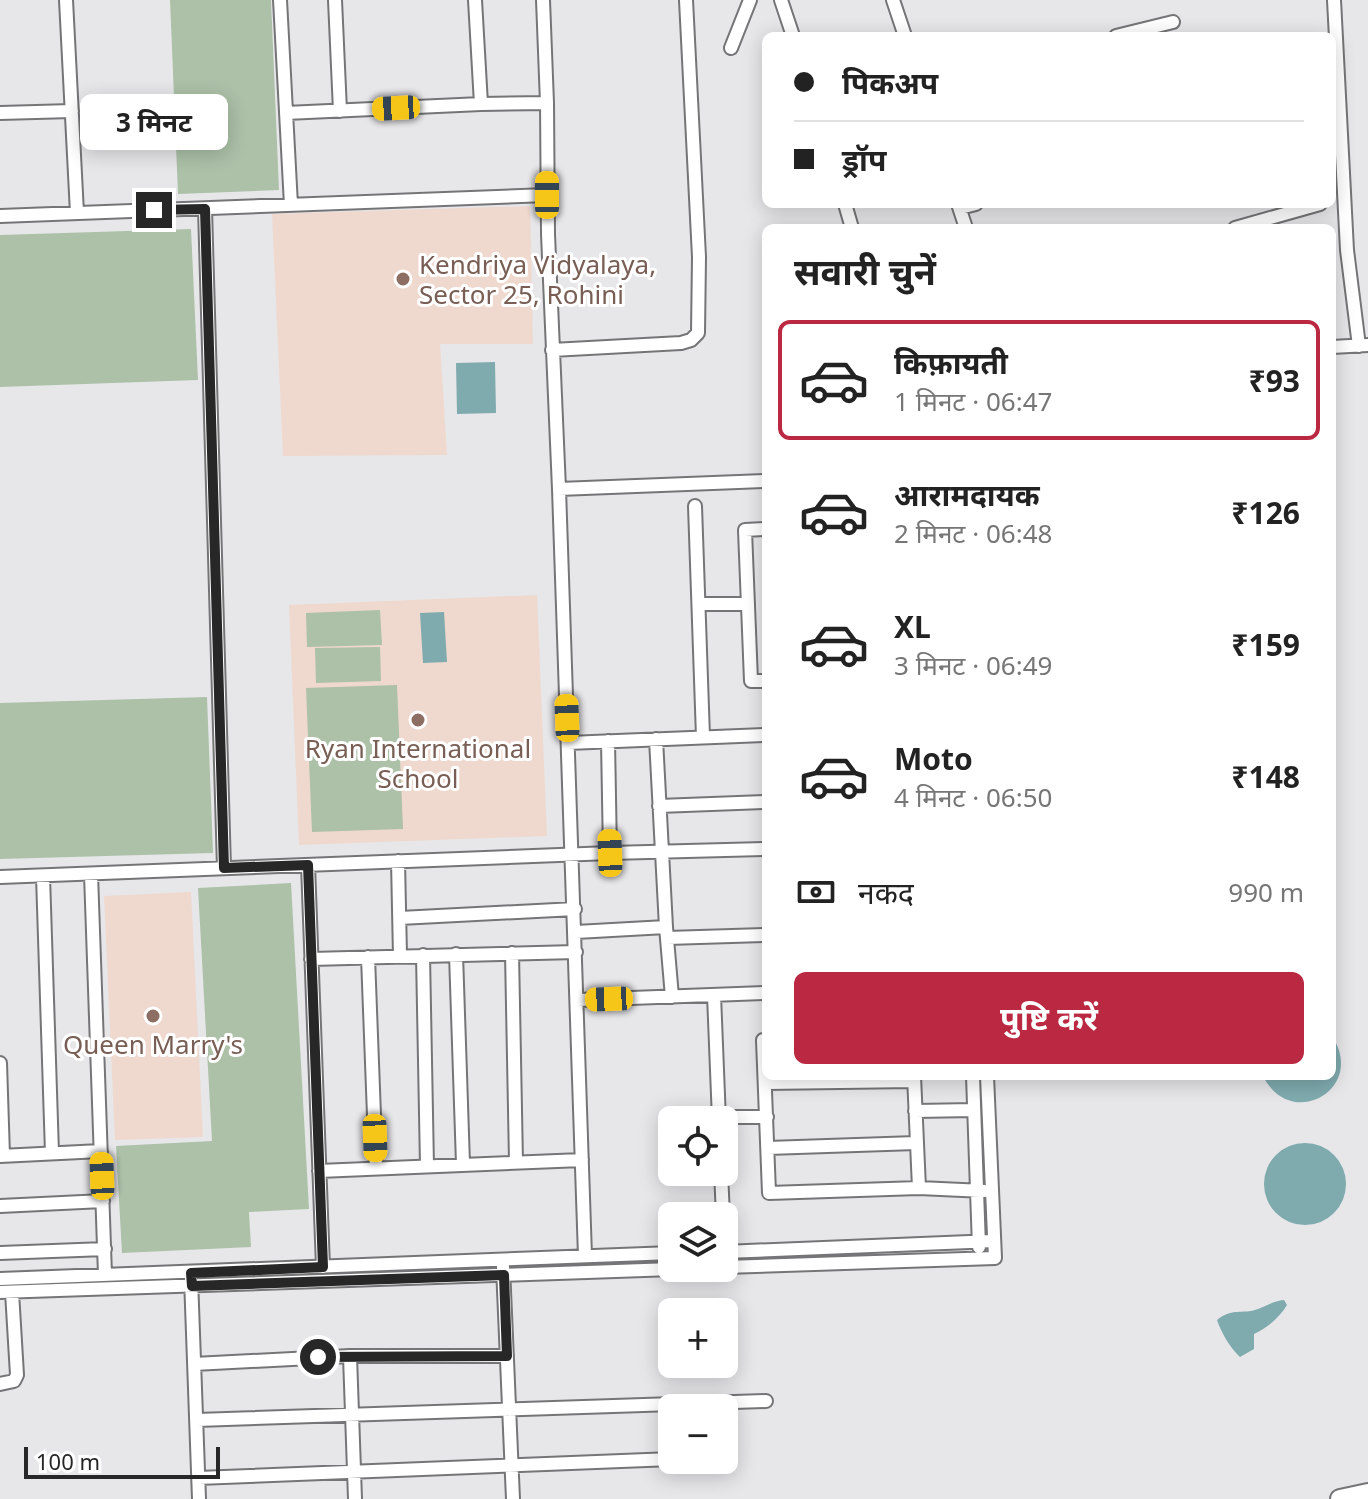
<!DOCTYPE html>
<html lang="hi">
<head>
<meta charset="utf-8">
<style>
	:root { --surface:#fff; --page:#f6f6f6; --text:#222; --muted:#767676; --line:#e0e0e0; --accent:#ba2841 }
	body { margin:0; font-family:"Noto Sans","Noto Sans Devanagari",sans-serif; background:var(--page); color:var(--text); height:100vh; display:flex; flex-direction:column; font-size:30px; white-space:nowrap }
	* { box-sizing:border-box; margin:0 }
	p { font-size:26px; color:var(--muted) }
	.icon { flex:none; width:44px; height:44px; fill:none; stroke:currentColor; stroke-width:2; stroke-linecap:round; stroke-linejoin:round }
	.map { position:relative; flex:1; overflow:hidden }
	.sheet { position:absolute; left:762px; top:224px; width:574px; height:856px; display:flex; flex-direction:column; background:var(--surface); border-radius:12px; box-shadow:0 4px 20px #0003 }
	.sheet>* { flex:none }
	.banner { position:absolute; left:762px; top:32px; width:574px; height:176px; border-radius:12px; box-shadow:0 4px 20px #0003; display:grid; align-content:center; height:176px; padding:0 32px; background:var(--surface) }
	.tools { position:absolute; left:658px; top:1106px; display:grid; gap:16px }
	.tools a { display:grid; place-items:center; width:80px; height:80px; border-radius:12px; background:var(--surface); box-shadow:0 4px 20px #0003; font-size:40px }
	.scale { position:absolute; left:24px; bottom:20px; width:196px; box-sizing:border-box; padding-left:8px; border:4px solid #272728; border-top:0; font-size:22px; line-height:28px; white-space:nowrap; color:#272728; -webkit-text-stroke:6px #fff; paint-order:stroke }
	.end { position:absolute; width:36px; height:36px; margin:-18px; border:10px solid #272728; background:#fff; box-shadow:0 0 0 4px #fff }
	.from { border-radius:50% }
	.bubble { position:absolute; height:56px; border-radius:12px; background:var(--surface); box-shadow:0 4px 20px #0003; font-size:26px; font-weight:700; line-height:56px; text-align:center }
	.car { position:absolute; width:24px; height:48px; margin:-24px -12px; border-radius:10px; box-shadow:0 0 6px 2px #0007; background:linear-gradient(#f5c518 24%,#345 0 40%,#f5c518 0 76%,#345 0 86%,#f5c518 0) }
	.banner b { display:flex; align-items:center; gap:28px; height:76px; font-size:30px }
	.banner b+b { border-top:2px solid var(--line) }
	.banner i { width:20px; height:20px; background:var(--text) }
	ul { padding:0; list-style:none }
	li { display:flex; align-items:center; gap:24px; height:120px; margin:0 16px 12px; padding:0 16px; border:4px solid transparent; border-radius:12px }
	li div { flex:1 }
	li b { display:block; font-size:30px }
	li em { font-style:normal; font-weight:700 }
	li.active { border-color:var(--accent) }
	li>.icon { width:72px; height:72px; stroke-width:1.5 }
	h2 { padding:0 32px; font-size:36px; line-height:96px }
	.pay { display:flex; align-items:center; gap:20px; height:88px; padding:0 32px; font-size:30px }
	.pay p { margin-inline-start:auto }
	.action { display:flex; gap:16px; margin-top:auto; padding:16px 32px }
	.action a { flex:1; height:92px; border-radius:12px; background:var(--accent); color:#fff; font-size:32px; font-weight:700; line-height:92px; text-align:center }
	.map>svg:first-child { display:block }
</style>
</head>
<body>
<div class="map">
<svg width="1368" height="1499" viewBox="0 0 1368 1499">
	<rect width="100%" height="100%" fill="#e7e7ea"/>
	<path fill="#efd8cd" d="M 530,206 L 533,344 L 440,344 L 447,455 L 283,456 L 272,214 Z
		M 537,595 L 547,836 L 299,845 L 289,605 Z
		M 191,892 L 203,1137 L 115,1140 L 104,896 Z"/>
	<path fill="#acc1a8" d="M 170,0 L 271,0 L 279,190 L 178,194 Z
		M 191,229 L 198,380 L 0,387 L 0,235 Z
		M 380,610 L 382,645 L 307,647 L 306,613 Z
		M 380,647 L 381,681 L 316,683 L 315,648 Z
		M 397,685 L 403,829 L 312,832 L 306,688 Z
		M 207,697 L 213,853 L 0,859 L 0,703 Z
		M 291,883 L 309,1209 L 249,1212 L 251,1247 L 122,1253 L 116,1146 L 212,1141 L 198,888 Z"/>
	<path fill="#7fabaf" d="M 495,362 L 496,413 L 457,414 L 456,363 Z
		M 444,612 L 447,662 L 423,663 L 420,613 Z
		M 1332,1036 C 1367,1089 1291,1132 1263,1076 L 1332,1076 Z
		M1264 1184a41 41 0 1 1 82 0a41 41 0 1 1-82 0Z
		M 1284,1300 L 1287,1305 C 1279,1318 1268,1327 1254,1334 L 1254,1349 L 1240,1357 C 1230,1348 1221,1332 1217,1320 C 1233,1307 1241,1315 1258,1309 C 1267,1306 1273,1301 1284,1300 Z"/>
	<g fill="none" stroke-linecap="round" stroke-linejoin="round">
		<defs>
			<path id="street" d="M 66,0 L 77,213
				M 280,0 L 291,205
				M 335,0 L 340,111
				M 475,0 L 481,104
				M 543,0 L 547,103 L 548,234 L 559,489 L 585,1256
				M 781,0 L 793,36
				M 893,0 L 905,36
				M 1334,0 L 1347,250 L 1359,346
				M 1116,36 L 1173,22
				M 731,48 L 750,0
				M 0,113 L 72,111
				M 286,113 L 481,104 L 547,103
				M 845,204 L 852,228
				M 958,204 L 966,228
				M 960,208 L 976,204
				M 205,209 L 224,868
				M 0,216 L 547,195
				M 1235,228 L 1320,204
				M 1332,347 L 1368,345
				M 552,350 L 681,343 L 691,340 L 698,333 L 699,257 L 686,0
				M 559,489 L 766,481
				M 695,506 L 703,737
				M 766,529 L 745,530 L 751,681 L 766,681
				M 699,604 L 748,604
				M 656,739 L 666,927 L 672,997
				M 608,741 L 610,853
				M 568,743 L 766,735
				M 659,806 L 766,802
				M 398,861 L 400,956
				M 308,865 L 323,1267
				M 91,874 L 105,1275
				M 43,876 L 52,1153
				M 0,877 L 610,853 L 766,849
				M 400,918 L 575,909
				M 576,932 L 666,927
				M 667,938 L 766,935
				M 512,953 L 516,1162
				M 456,954 L 463,1164
				M 423,955 L 427,1166
				M 368,957 L 376,1168
				M 311,959 L 576,952
				M 714,995 L 719,1120
				M 578,1000 L 766,993
				M 766,1040 L 763,1040 L 769,1193 L 919,1188 L 914,1076
				M 0,1063 L 3,1156
				M 973,1076 L 979,1247
				M 765,1083 L 914,1081
				M 915,1111 L 974,1110
				M 719,1117 L 767,1117
				M 768,1148 L 916,1143
				M 0,1156 L 101,1151
				M 319,1171 L 582,1160
				M 721,1172 L 723,1216
				M 919,1188 L 984,1191
				M 0,1206 L 103,1201
				M 724,1252 L 994,1241
				M 0,1253 L 105,1249
				M 503,1267 L 513,1499
				M 724,1267 L 995,1258 L 987,1076
				M 191,1278 L 199,1499
				M 0,1279 L 672,1253
				M 0,1292 L 702,1268
				M 350,1356 L 355,1499
				M 194,1364 L 350,1356 L 507,1356
				M 0,1384 L 14,1381 L 17,1375 L 12,1292
				M 197,1420 L 766,1401
				M 198,1478 L 672,1459"/>
			<path id="secondary" d="M 1340,1499 L 1368,1493"/>
		</defs>
		<use href="#street" stroke="#757577" stroke-width="16"/>
		<use href="#secondary" stroke="#757577" stroke-width="22"/>
		<use href="#street" stroke="#fff" stroke-width="12"/>
		<use href="#secondary" stroke="#fff" stroke-width="18"/>
	</g>
	<g fill="none" stroke-linecap="round" stroke-linejoin="round">
		<path stroke="#272728" stroke-width="10" d="M 154,210 L 205,209 L 224,868 L 308,865 L 323,1267 L 191,1273 L 192,1286 L 504,1275 L 507,1356 L 318,1357"/>
	</g>
	<g fill="#8d6e63" stroke="#fff" stroke-width="3">
		<circle cx="403" cy="279" r="8"/>
		<circle cx="418" cy="720" r="8"/>
		<circle cx="153" cy="1016" r="8"/>
	</g>
	<g text-anchor="middle" dominant-baseline="central" stroke-width="6" stroke-linejoin="round" paint-order="stroke">
		<g font-size="26" fill="#785e54" stroke="#fff">
			<text x="419" y="264" text-anchor="start">Kendriya Vidyalaya,<tspan x="419" dy="30">Sector 25, Rohini</tspan></text>
			<text x="418" y="748">Ryan International<tspan x="418" dy="30">School</tspan></text>
			<text x="153" y="1044">Queen Marry's</text>
		</g>
	</g>
</svg>
<div class="tools">
<a><svg class="icon" aria-label="locate" viewBox="0 0 24 24"><circle cx="12" cy="12" r="6"/><path d="M12 2v4M12 18v4M2 12h4M18 12h4"/></svg></a>
<a><svg class="icon" aria-label="layers" viewBox="0 0 24 24"><path d="M12 4l9 5-9 5-9-5zM3 14l9 5 9-5"/></svg></a>
<a>+</a>
<a>−</a>
</div>
<div class="scale">100 m</div>
<i class="end from" style="left:318px;top:1357px"></i>
<i class="end" style="left:154px;top:210px"></i>
<div class="bubble" style="left:80px;top:94px;width:148px">3 मिनट</div>
<i class="car" style="left:396px;top:108px;rotate:267deg"></i>
<i class="car" style="left:547px;top:195px;rotate:0deg"></i>
<i class="car" style="left:567px;top:718px;rotate:358deg"></i>
<i class="car" style="left:610px;top:853px;rotate:358deg"></i>
<i class="car" style="left:609px;top:999px;rotate:268deg"></i>
<i class="car" style="left:375px;top:1138px;rotate:178deg"></i>
<i class="car" style="left:102px;top:1176px;rotate:358deg"></i>
<div class="banner">
<b><i class="from"></i>पिकअप</b>
<b><i></i>ड्रॉप</b>
</div>
<section class="sheet">
<h2>सवारी चुनें</h2>
<ul>
<li class="active"><svg class="icon" aria-label="car" viewBox="0 0 24 24"><path d="M5 17H2v-5l4-1 3-4h7l3 4 3 1v5h-3M9 17h6M6 11h13"/><circle cx="7" cy="17" r="2"/><circle cx="17" cy="17" r="2"/></svg><div><b>किफ़ायती</b><p>1 मिनट · 06:47</p></div><em>₹93</em></li>
<li><svg class="icon" aria-label="car" viewBox="0 0 24 24"><path d="M5 17H2v-5l4-1 3-4h7l3 4 3 1v5h-3M9 17h6M6 11h13"/><circle cx="7" cy="17" r="2"/><circle cx="17" cy="17" r="2"/></svg><div><b>आरामदायक</b><p>2 मिनट · 06:48</p></div><em>₹126</em></li>
<li><svg class="icon" aria-label="car" viewBox="0 0 24 24"><path d="M5 17H2v-5l4-1 3-4h7l3 4 3 1v5h-3M9 17h6M6 11h13"/><circle cx="7" cy="17" r="2"/><circle cx="17" cy="17" r="2"/></svg><div><b>XL</b><p>3 मिनट · 06:49</p></div><em>₹159</em></li>
<li><svg class="icon" aria-label="car" viewBox="0 0 24 24"><path d="M5 17H2v-5l4-1 3-4h7l3 4 3 1v5h-3M9 17h6M6 11h13"/><circle cx="7" cy="17" r="2"/><circle cx="17" cy="17" r="2"/></svg><div><b>Moto</b><p>4 मिनट · 06:50</p></div><em>₹148</em></li>
</ul>
<div class="pay"><svg class="icon" aria-label="cash" viewBox="0 0 24 24"><path d="M3 7h18v10H3z"/><circle cx="12" cy="12" r="2"/></svg>नकद<p>990 m</p></div>
<div class="action"><a>पुष्टि करें</a></div>
</section>
</div>
</body>
</html>
